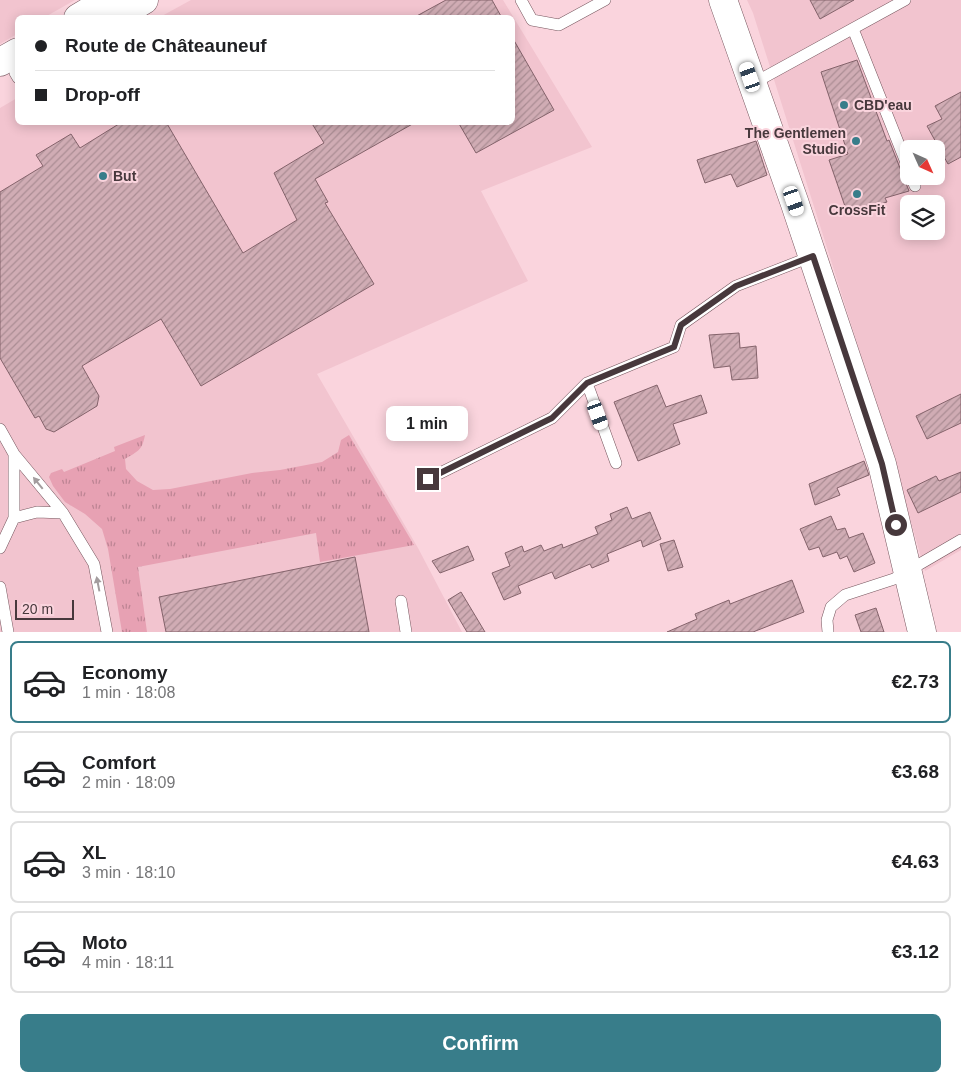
<!DOCTYPE html>
<html lang="en">
<head>
<meta charset="utf-8">
<style>
	:root { --surface:#fff; --page:#f2f2f2; --text:#202124; --muted:#757577; --line:#e0e0e0; --accent:#387d8a }
	body { margin:0; font-family:Arial,sans-serif; background:var(--page); color:var(--text); height:100vh; display:flex; flex-direction:column; font-size:19px; white-space:nowrap }
	* { box-sizing:border-box; margin:0 }
	p { font-size:16px; color:var(--muted) }
	.icon { flex:none; width:28px; height:28px; fill:none; stroke:currentColor; stroke-width:2; stroke-linecap:round; stroke-linejoin:round }
	.map { position:relative; height:632px; overflow:hidden }
	.details { display:flex; flex-direction:column; background:var(--surface); flex:1 }
	.details>* { flex:none }
	.top-card { position:absolute; left:15px; top:15px; width:500px; height:110px; border-radius:8px; box-shadow:0 2px 12px #0003; display:grid; align-content:center; height:110px; padding:0 20px; background:var(--surface) }
	.needle { width:32px; rotate:135deg }
	.fabs { position:absolute; left:900px; top:140px; display:grid; gap:10px }
	.fabs a { display:grid; place-items:center; width:45px; height:45px; border-radius:8px; background:var(--surface); box-shadow:0 2px 12px #0003; font-size:25px }
	.scale { position:absolute; left:15px; bottom:12px; width:59px; box-sizing:border-box; padding-left:5px; border:2px solid #47383c; border-top:0; font-size:14px; line-height:18px; white-space:nowrap; color:#47383c; -webkit-text-stroke:4px #fad4dd; paint-order:stroke }
	.end { position:absolute; width:22px; height:22px; margin:-11px; border:6px solid #47383c; background:#fff; box-shadow:0 0 0 2px #fff }
	.from { border-radius:50% }
	.bubble { position:absolute; height:35px; border-radius:8px; background:var(--surface); box-shadow:0 2px 12px #0003; font-size:16px; font-weight:700; line-height:35px; text-align:center }
	.car { position:absolute; width:15px; height:30px; margin:-15px -8px; border-radius:6px; box-shadow:0 0 4px 1px #0007; background:linear-gradient(#fff 24%,#345 0 40%,#fff 0 76%,#345 0 86%,#fff 0) }
	.top-card b { display:flex; align-items:center; gap:18px; height:48px; font-size:19px }
	.top-card b+b { border-top:1px solid var(--line) }
	.top-card i { width:12px; height:12px; background:var(--text) }
	ul { padding:9px 0 0; list-style:none }
	li { display:flex; align-items:center; gap:15px; height:82px; margin:0 10px 8px; padding:0 10px; border:2px solid var(--line); border-radius:8px }
	li div { flex:1 }
	li b { display:block; font-size:19px }
	li em { font-style:normal; font-weight:700 }
	li.active { border-color:var(--accent) }
	li>.icon { width:45px; height:45px; stroke-width:1.5 }
	.button { display:flex; gap:10px; margin-top:auto; padding:10px 20px }
	.button a { flex:1; height:58px; border-radius:8px; background:var(--accent); color:#fff; font-size:20px; font-weight:700; line-height:58px; text-align:center }
	.map>svg:first-child { display:block }
</style>
</head>
<body>
<div class="map">
<svg width="961" height="632" viewBox="0 0 961 632">
	<defs>
		<pattern id="grass-tufts" width="24" height="20" patternUnits="userSpaceOnUse" patternTransform="scale(1.25)"><rect width="24" height="20" fill="#e7a1b3"/><path d="M3 7l-1-3M5 7V3M7 7l1-3M15 17l-1-3M17 17v-4M19 17l1-3" fill="none" stroke="#bd8493"/></pattern>
		<pattern id="building-hatch" width="6" height="6" patternUnits="userSpaceOnUse" patternTransform="scale(1.25)"><rect width="6" height="6" fill="#d0acb4"/><path d="M-1 1l2-2M0 6l6-6M5 7l2-2" fill="none" stroke="#ab8d94"/></pattern>
	</defs>
	<rect width="100%" height="100%" fill="#fad4dd"/>
	<path fill="#f2c4cf" fill-rule="evenodd" d="M 0,0 L 75,0 L 45,17 L 18,18 L 17,34 L 0,44 Z
		M 191,0 L 503,0 L 592,147 L 481,191 L 528,281 L 317,374 L 418,548 L 462,632 L 0,632 L 0,108 L 17,98 L 18,122 L 512,122 L 512,18 L 160,17 Z
		M 747,0 L 961,0 L 961,550 L 925,571 L 886,435 L 753,13 ZM 909,149 L 936,149 L 936,176 L 909,176 ZM 909,204 L 936,204 L 936,231 L 909,231 Z"/>
	<path fill="url(#grass-tufts)" d="M 145,435 C 142,451 138,451 125,459 L 126,469 L 137,481 L 153,490 L 170,489 L 252,473 L 280,470 L 322,462 L 338,452 L 341,440 L 349,435 L 414,545 L 320,562 L 316,533 L 138,567 L 147,632 L 122,632 L 108,549 L 102,529 L 85,514 L 65,502 L 53,486 L 49,477 L 51,473 L 62,469 L 64,472 L 115,451 L 114,447 Z"/>
	<path fill="url(#building-hatch)" stroke="#84636b" d="M 446,0 L 492,0 L 502,18 L 413,18 Z
		M 810,0 L 854,0 L 820,19 Z
		M 512,37 L 554,110 L 476,153 L 458,122 L 512,122 Z
		M 857,60 L 887,141 L 889,140 L 909,191 L 885,198 L 887,202 L 848,215 L 829,160 L 848,154 L 821,72 Z
		M 961,92 L 961,157 L 948,164 L 927,126 L 942,119 L 935,106 Z
		M 122,122 L 166,122 L 243,253 L 297,220 L 274,173 L 324,143 L 311,122 L 416,122 L 315,179 L 328,202 L 325,203 L 374,284 L 201,386 L 161,319 L 82,366 L 99,396 L 97,406 L 54,432 L 46,429 L 39,416 L 35,418 L 0,358 L 0,192 L 43,166 L 36,155 L 71,134 L 80,148 Z
		M 756,141 L 767,175 L 737,187 L 731,174 L 705,183 L 697,160 Z
		M 739,333 L 740,348 L 756,346 L 758,378 L 732,380 L 730,366 L 714,368 L 709,335 Z
		M 657,385 L 666,407 L 701,395 L 707,413 L 673,424 L 680,444 L 638,461 L 614,402 Z
		M 961,394 L 961,423 L 927,439 L 916,416 Z
		M 864,461 L 869,475 L 837,488 L 840,495 L 815,505 L 809,484 Z
		M 961,472 L 961,492 L 918,513 L 907,490 L 936,476 L 939,481 Z
		M 627,507 L 632,519 L 650,512 L 661,539 L 643,547 L 641,540 L 607,554 L 609,561 L 592,568 L 590,564 L 555,579 L 552,572 L 518,586 L 521,593 L 504,600 L 492,573 L 510,566 L 505,553 L 522,546 L 524,552 L 541,545 L 544,551 L 562,544 L 563,548 L 598,534 L 595,527 L 612,520 L 610,514 Z
		M 831,516 L 837,530 L 845,528 L 849,538 L 863,533 L 875,563 L 854,572 L 847,556 L 840,559 L 837,552 L 823,557 L 819,547 L 809,550 L 800,529 Z
		M 674,540 L 683,567 L 668,571 L 660,544 Z
		M 468,546 L 474,560 L 440,573 L 432,561 Z
		M 355,557 L 369,632 L 166,632 L 159,597 Z
		M 792,580 L 804,612 L 753,632 L 667,632 L 697,619 L 695,614 L 729,600 L 730,604 Z
		M 461,592 L 485,632 L 467,632 L 448,600 Z
		M 876,608 L 884,632 L 861,632 L 855,615 Z"/>
	<g fill="none" stroke-linecap="round" stroke-linejoin="round">
		<defs>
			<path id="lane" d="M 521,0 L 532,20 L 559,25 L 605,0
				M 853,29 L 909,170
				M 15,73 L 18,78
				M 752,84 L 905,0
				M 911,176 L 915,186
				M 587,383 L 616,463
				M 0,429 L 14,454 L 63,513 L 94,564 L 107,632
				M 428,479 L 552,418 L 587,383 L 674,347 L 681,325 L 736,286 L 813,256
				M 14,518 L 37,512 L 63,513
				M 0,548 L 14,518 L 14,454
				M 0,587 L 8,632
				M 401,601 L 406,632
				M 828,632 L 827,620 L 831,607 L 845,595 L 894,579 L 961,540"/>
			<path id="secondary" d="M 723,0 L 794,201 L 882,464 L 922,632"/>
			<path id="primary" d="M 78,18 L 108,0
				M 114,18 L 144,0
				M 0,62 L 18,52"/>
		</defs>
		<use href="#lane" stroke="#76565e" stroke-width="12"/>
		<use href="#secondary" stroke="#76565e" stroke-width="29"/>
		<use href="#primary" stroke="#76565e" stroke-width="29"/>
		<use href="#lane" stroke="#fff" stroke-width="11"/>
		<use href="#secondary" stroke="#fff" stroke-width="28"/>
		<use href="#primary" stroke="#fff" stroke-width="28"/>
	</g>
	<defs><path id="oneway-solid" d="M-6-.8H1V-3.2L6.5 0L1 3.2V.8H-6Z" transform="scale(1.25)"/></defs>
	<g fill="#a39c9e">
		<use href="#oneway-solid" transform="translate(38 483) rotate(-129)"/>
		<use href="#oneway-solid" transform="translate(98 584) rotate(-101)"/>
	</g>
	<g fill="none" stroke-linecap="round" stroke-linejoin="round">
		<path stroke="#47383c" stroke-width="6" d="M 428,479 L 552,418 L 587,383 L 674,347 L 681,325 L 736,286 L 813,256 L 882,464 L 896,525"/>
	</g>
	<g fill="#387d8a" stroke="#fad4dd" stroke-width="2">
		<circle cx="844" cy="105" r="5"/>
		<circle cx="856" cy="141" r="5"/>
		<circle cx="103" cy="176" r="5"/>
		<circle cx="857" cy="194" r="5"/>
	</g>
	<g text-anchor="middle" dominant-baseline="central" stroke-width="4" stroke-linejoin="round" paint-order="stroke">
		<g font-size="14" font-weight="bold" fill="#47383c" stroke="#fad4dd" text-anchor="start">
			<text x="854" y="105">CBD'eau</text>
			<text x="846" y="133" text-anchor="end">The Gentlemen<tspan x="846" dy="16">Studio</tspan></text>
			<text x="113" y="176">But</text>
			<text x="857" y="210" text-anchor="middle">CrossFit</text>
		</g>
	</g>
</svg>
<div class="fabs">
<a><svg class="needle" viewBox="-14 -14 28 28"><path d="M0-13l5 13h-10z" fill="#e53935"/><path d="M0 13l5-13h-10z" fill="#757577"/></svg></a>
<a><svg class="icon" aria-label="layers" viewBox="0 0 24 24"><path d="M12 4l9 5-9 5-9-5zM3 14l9 5 9-5"/></svg></a>
</div>
<div class="scale">20 m</div>
<i class="end from" style="left:896px;top:525px"></i>
<i class="end" style="left:428px;top:479px"></i>
<div class="bubble" style="left:386px;top:406px;width:82px">1 min</div>
<i class="car" style="left:750px;top:77px;rotate:341deg"></i>
<i class="car" style="left:794px;top:201px;rotate:161deg"></i>
<i class="car" style="left:598px;top:415px;rotate:160deg"></i>
<div class="top-card">
<b><i class="from"></i>Route de Châteauneuf</b>
<b><i></i>Drop-off</b>
</div>
</div>
<section class="details">
<ul>
<li class="active"><svg class="icon" aria-label="car" viewBox="0 0 24 24"><path d="M5 17H2v-5l4-1 3-4h7l3 4 3 1v5h-3M9 17h6M6 11h13"/><circle cx="7" cy="17" r="2"/><circle cx="17" cy="17" r="2"/></svg><div><b>Economy</b><p>1 min · 18:08</p></div><em>€2.73</em></li>
<li><svg class="icon" aria-label="car" viewBox="0 0 24 24"><path d="M5 17H2v-5l4-1 3-4h7l3 4 3 1v5h-3M9 17h6M6 11h13"/><circle cx="7" cy="17" r="2"/><circle cx="17" cy="17" r="2"/></svg><div><b>Comfort</b><p>2 min · 18:09</p></div><em>€3.68</em></li>
<li><svg class="icon" aria-label="car" viewBox="0 0 24 24"><path d="M5 17H2v-5l4-1 3-4h7l3 4 3 1v5h-3M9 17h6M6 11h13"/><circle cx="7" cy="17" r="2"/><circle cx="17" cy="17" r="2"/></svg><div><b>XL</b><p>3 min · 18:10</p></div><em>€4.63</em></li>
<li><svg class="icon" aria-label="car" viewBox="0 0 24 24"><path d="M5 17H2v-5l4-1 3-4h7l3 4 3 1v5h-3M9 17h6M6 11h13"/><circle cx="7" cy="17" r="2"/><circle cx="17" cy="17" r="2"/></svg><div><b>Moto</b><p>4 min · 18:11</p></div><em>€3.12</em></li>
</ul>
<div class="button"><a>Confirm</a></div>
</section>
</body>
</html>
